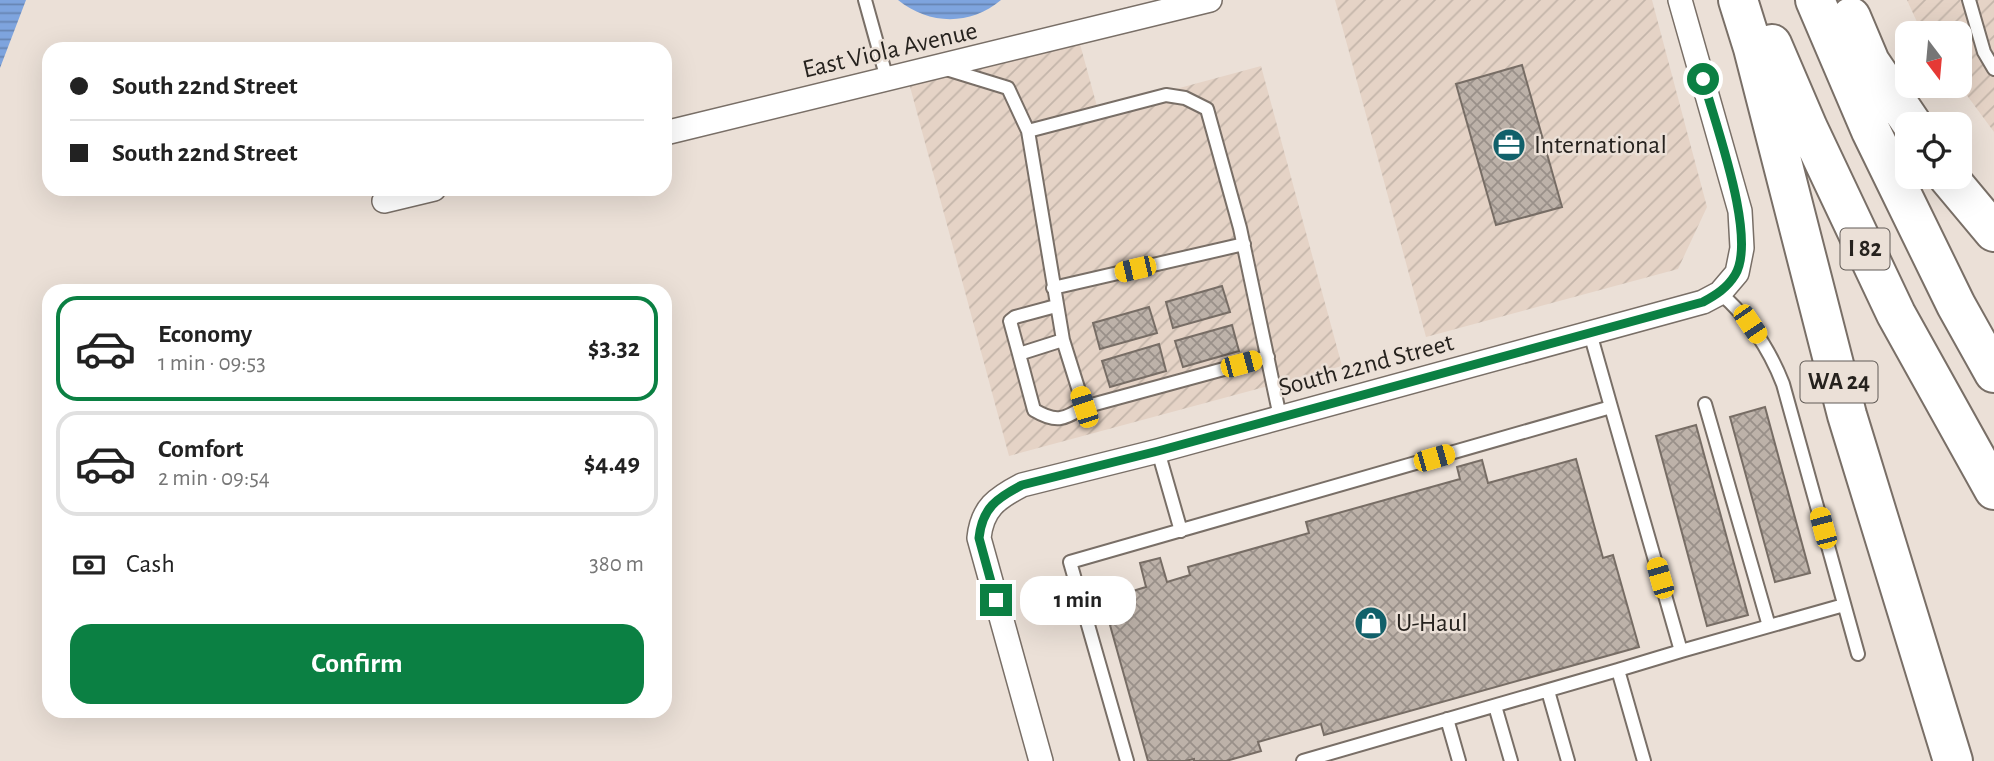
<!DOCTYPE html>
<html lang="en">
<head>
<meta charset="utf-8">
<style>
	:root { --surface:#fff; --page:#f2f2f2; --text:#222; --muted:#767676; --line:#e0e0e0; --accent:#0b8043 }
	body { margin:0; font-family:"Alegreya Sans",sans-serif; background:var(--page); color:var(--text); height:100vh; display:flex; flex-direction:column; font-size:26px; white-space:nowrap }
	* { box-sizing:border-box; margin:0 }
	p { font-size:23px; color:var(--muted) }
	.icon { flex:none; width:38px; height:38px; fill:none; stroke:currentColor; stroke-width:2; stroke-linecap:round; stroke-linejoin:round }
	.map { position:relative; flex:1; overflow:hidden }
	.panel { position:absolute; left:42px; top:284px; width:630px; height:434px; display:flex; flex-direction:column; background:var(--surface); border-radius:21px; box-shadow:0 7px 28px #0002 }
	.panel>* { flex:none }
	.top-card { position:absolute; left:42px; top:42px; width:630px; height:154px; border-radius:21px; box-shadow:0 7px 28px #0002; display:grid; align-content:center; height:154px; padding:0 28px; background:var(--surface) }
	.needle { width:46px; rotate:164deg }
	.buttons { position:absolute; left:1895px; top:21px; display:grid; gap:14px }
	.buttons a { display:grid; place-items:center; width:77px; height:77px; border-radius:14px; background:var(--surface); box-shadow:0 7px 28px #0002; font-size:35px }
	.end { position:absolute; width:32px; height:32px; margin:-16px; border:9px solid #0b8043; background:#fff; box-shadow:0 0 0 4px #fff }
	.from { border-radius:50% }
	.bubble { position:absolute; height:49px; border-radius:21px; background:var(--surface); box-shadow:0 7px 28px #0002; font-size:23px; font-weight:600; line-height:49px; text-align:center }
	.car { position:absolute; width:21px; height:42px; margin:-21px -10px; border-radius:9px; box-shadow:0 0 5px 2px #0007; background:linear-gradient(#f5c518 24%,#345 0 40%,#f5c518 0 76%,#345 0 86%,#f5c518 0) }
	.top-card b { display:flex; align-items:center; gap:24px; height:66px; font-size:26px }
	.top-card b+b { border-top:2px solid var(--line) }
	.top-card i { width:18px; height:18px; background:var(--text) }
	ul { padding:12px 0 0; list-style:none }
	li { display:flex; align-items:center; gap:21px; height:105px; margin:0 14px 10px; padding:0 14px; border:4px solid var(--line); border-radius:21px }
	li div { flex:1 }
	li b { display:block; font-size:26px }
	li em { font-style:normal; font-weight:600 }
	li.on { border-color:var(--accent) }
	li>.icon { width:63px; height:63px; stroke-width:1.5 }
	.pay { display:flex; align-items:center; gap:18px; height:77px; padding:0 28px; font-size:26px }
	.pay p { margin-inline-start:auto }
	.primary-button { display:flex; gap:14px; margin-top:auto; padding:14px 28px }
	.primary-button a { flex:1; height:80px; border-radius:21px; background:var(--accent); color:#fff; font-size:28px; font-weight:600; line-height:80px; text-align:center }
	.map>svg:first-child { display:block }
</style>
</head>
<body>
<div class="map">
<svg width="1994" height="761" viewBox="0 0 1994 761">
	<defs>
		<pattern id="industrial-furrows" width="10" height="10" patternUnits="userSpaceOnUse" patternTransform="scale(1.75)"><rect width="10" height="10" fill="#e5d3c6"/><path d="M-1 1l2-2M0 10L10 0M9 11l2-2" fill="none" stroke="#c4b5aa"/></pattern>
		<pattern id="water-rules" width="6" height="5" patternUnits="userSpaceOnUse" patternTransform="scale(1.75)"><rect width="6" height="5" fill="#7ea4de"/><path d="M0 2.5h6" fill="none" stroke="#6785b3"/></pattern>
		<pattern id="building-cross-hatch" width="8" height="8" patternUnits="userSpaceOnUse" patternTransform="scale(1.75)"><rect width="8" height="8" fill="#bdb2a9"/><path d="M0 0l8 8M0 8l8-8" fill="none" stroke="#999089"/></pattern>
	</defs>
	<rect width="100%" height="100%" fill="#ebe0d7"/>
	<path fill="url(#industrial-furrows)" d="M 1335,0 L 1652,0 L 1707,207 L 1678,269 L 1426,337 Z
		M 1907,0 L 1994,0 L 1994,132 L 1960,86 L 1960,33 L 1922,33 Z
		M 1074,22 L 1098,110 L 1261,66 L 1342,366 L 1009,456 L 905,68 Z"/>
	<path fill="url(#water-rules)" d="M 0,0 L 26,0 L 0,68 Z
		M 898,0 L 1001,0 C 970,26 929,25 898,0 Z"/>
	<path fill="url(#building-cross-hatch)" stroke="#776d65" stroke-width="2" d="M 1522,65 L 1562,207 L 1496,225 L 1456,84 Z
		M 1222,286 L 1230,312 L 1173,328 L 1166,302 Z
		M 1149,307 L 1157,333 L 1100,349 L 1093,323 Z
		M 1232,325 L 1239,351 L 1183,367 L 1175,341 Z
		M 1159,344 L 1166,371 L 1110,387 L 1102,361 Z
		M 1765,407 L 1810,573 L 1775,582 L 1730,417 Z
		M 1696,425 L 1748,615 L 1707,626 L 1656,436 Z
		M 1576,459 L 1603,558 L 1613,555 L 1639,647 L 1324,735 L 1321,724 L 1258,742 L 1261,751 L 1226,761 L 1194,761 L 1194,759 L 1185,761 L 1148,761 L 1103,600 L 1146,587 L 1140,563 L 1160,558 L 1167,582 L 1190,575 L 1188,567 L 1309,533 L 1306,522 L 1460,479 L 1457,467 L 1482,460 L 1488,483 Z"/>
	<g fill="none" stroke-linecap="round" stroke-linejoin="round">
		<defs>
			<path id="lane" d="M 865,0 L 887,79
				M 1969,0 L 1984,52 L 1994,69
				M 943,68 L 1008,88 L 1028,131 L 1166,95 L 1185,98 L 1207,109 L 1240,228 L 1280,417
				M 1028,131 L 1063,340 L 1084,407 L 1268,357
				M 1053,288 L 1244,244
				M 1720,293 C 1749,318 1769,348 1783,384 L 1858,654
				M 1590,333 L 1611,407
				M 1063,340 L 1019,354 L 1034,410 C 1056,423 1063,420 1084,407
				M 1019,354 L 1010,321 L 1015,317 L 1056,306
				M 1705,404 L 1769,626
				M 1158,451 L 1181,531
				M 1681,651 L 1844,605
				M 1548,691 L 1568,761
				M 1495,706 L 1511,761
				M 1447,719 L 1459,761
				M 1127,761 L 1070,562 L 1611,407 L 1681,651 L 1618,670
				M 1303,761 L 1618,670 L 1644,761"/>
			<path id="street" d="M 665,133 L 1210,0
				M 384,201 L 434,189
				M 1041,761 L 979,538 C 982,508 997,498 1022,485 L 1158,451 L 1703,302 L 1720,293 L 1737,273 L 1742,248 L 1740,211 L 1680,0"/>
			<path id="highway" d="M 1738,0 L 1753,48 L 1847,415 L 1953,761
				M 1815,0 L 1871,131 L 1956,305 L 1994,373
				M 1851,17 L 1870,62 L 1912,124
				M 1772,44 L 1808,128 L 1896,314 L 1994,490
				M 1948,177 L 1994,232"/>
		</defs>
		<use href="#lane" stroke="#796f67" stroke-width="16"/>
		<use href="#street" stroke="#796f67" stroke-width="26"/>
		<use href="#highway" stroke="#796f67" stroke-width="42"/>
		<use href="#lane" stroke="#fff" stroke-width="12"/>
		<use href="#street" stroke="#fff" stroke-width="23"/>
		<use href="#highway" stroke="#fff" stroke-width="38"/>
	</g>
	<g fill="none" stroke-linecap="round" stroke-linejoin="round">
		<path stroke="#0b8043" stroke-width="9" d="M 996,600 L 979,538 C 982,508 997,498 1022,485 L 1158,451 L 1703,302 C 1716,295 1727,288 1735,275 C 1758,238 1714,121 1703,79"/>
	</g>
	<defs>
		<symbol id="office-disc" viewBox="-11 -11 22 22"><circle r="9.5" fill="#11606a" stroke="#ebe0d7"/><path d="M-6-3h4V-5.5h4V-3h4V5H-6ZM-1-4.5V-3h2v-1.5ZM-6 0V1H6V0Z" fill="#fff"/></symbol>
		<symbol id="shop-disc" viewBox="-11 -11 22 22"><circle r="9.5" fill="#11606a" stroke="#ebe0d7"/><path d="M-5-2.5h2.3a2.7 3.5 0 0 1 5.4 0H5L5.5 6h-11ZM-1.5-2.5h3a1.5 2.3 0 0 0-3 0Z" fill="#fff"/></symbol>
	</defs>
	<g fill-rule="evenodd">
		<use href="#office-disc" x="1490" y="126" width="38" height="38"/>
		<use href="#shop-disc" x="1352" y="604" width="38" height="38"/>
	</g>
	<g text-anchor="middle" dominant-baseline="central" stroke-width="5" stroke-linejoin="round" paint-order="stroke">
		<g fill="#ebe0d7" stroke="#615b56" stroke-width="2">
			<rect x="1840.5" y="228.5" width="49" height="41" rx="5"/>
			<rect x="1800.5" y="361.5" width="77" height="41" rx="5"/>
		</g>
		<g font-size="24" font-weight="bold" fill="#26221e">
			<text x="1865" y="249">I 82</text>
			<text x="1839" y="382">WA 24</text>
		</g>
		<g font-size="26" fill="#26221e" stroke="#ebe0d7">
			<text transform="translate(890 50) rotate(-13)">East Viola Avenue</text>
			<text transform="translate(1366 365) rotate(-15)">South 22nd Street</text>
		</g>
		<g font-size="26" fill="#26221e" stroke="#ebe0d7" text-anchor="start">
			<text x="1534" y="145">International</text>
			<text x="1396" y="623">U-Haul</text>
		</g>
	</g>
</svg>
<div class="buttons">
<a><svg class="needle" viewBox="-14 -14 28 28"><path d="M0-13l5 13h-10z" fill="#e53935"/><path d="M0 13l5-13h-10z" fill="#767676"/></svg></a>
<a><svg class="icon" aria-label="locate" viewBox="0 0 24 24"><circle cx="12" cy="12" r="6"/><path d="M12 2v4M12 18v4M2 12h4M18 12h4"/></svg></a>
</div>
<i class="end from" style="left:1703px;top:79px"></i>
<i class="end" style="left:996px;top:600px"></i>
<div class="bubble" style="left:1020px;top:576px;width:116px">1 min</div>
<i class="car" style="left:1135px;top:269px;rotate:257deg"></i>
<i class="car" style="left:1750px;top:324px;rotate:146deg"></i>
<i class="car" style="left:1241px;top:364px;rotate:75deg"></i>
<i class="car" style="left:1084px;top:407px;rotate:342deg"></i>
<i class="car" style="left:1434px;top:458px;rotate:74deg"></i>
<i class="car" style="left:1823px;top:528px;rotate:345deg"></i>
<i class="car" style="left:1660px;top:578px;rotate:344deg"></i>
<div class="top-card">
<b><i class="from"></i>South 22nd Street</b>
<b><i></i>South 22nd Street</b>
</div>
<section class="panel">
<ul>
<li class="on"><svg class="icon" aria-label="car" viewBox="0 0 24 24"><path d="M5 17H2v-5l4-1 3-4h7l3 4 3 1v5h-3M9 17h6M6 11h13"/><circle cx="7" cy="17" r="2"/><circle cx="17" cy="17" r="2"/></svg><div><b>Economy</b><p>1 min · 09:53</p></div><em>$3.32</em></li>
<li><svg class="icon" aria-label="car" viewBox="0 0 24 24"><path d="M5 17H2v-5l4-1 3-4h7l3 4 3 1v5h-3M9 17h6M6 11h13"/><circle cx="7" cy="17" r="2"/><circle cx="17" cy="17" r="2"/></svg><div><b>Comfort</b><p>2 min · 09:54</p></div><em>$4.49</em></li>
</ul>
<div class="pay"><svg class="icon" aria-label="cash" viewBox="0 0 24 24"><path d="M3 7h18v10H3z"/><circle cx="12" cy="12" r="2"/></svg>Cash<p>380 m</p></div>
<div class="primary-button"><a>Confirm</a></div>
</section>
</div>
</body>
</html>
